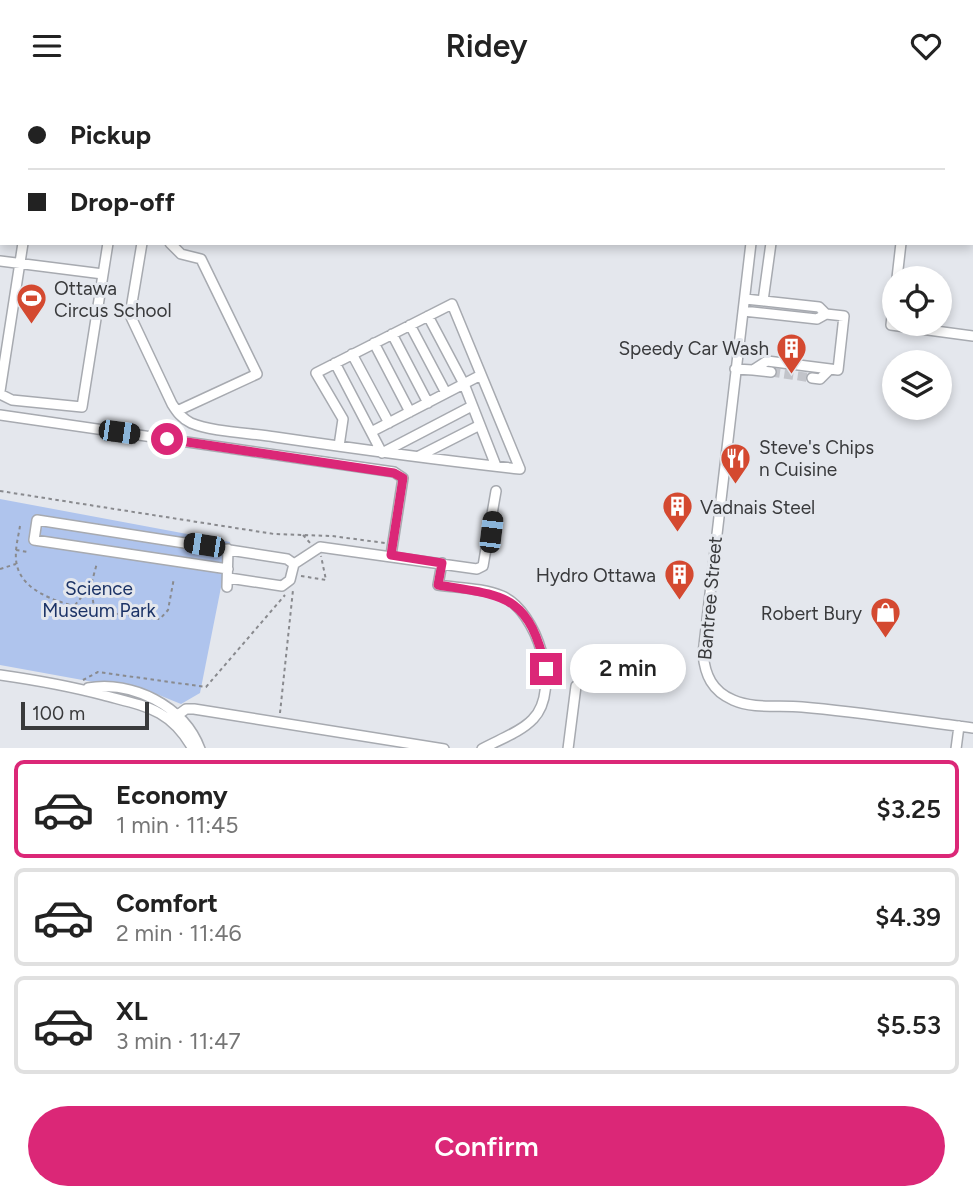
<!DOCTYPE html>
<html lang="en">
<head>
<meta charset="utf-8">
<style>
	:root { --surface:#fff; --page:#f2f2f2; --text:#222; --muted:#767676; --line:#e0e0e0; --accent:#db2777 }
	body { margin:0; font-family:Figtree,sans-serif; background:var(--page); color:var(--text); height:100vh; display:flex; flex-direction:column; font-size:26px; white-space:nowrap }
	* { box-sizing:border-box; margin:0 }
	p { font-size:23px; color:var(--muted) }
	.icon { flex:none; width:38px; height:38px; fill:none; stroke:currentColor; stroke-width:2; stroke-linecap:round; stroke-linejoin:round }
	.map { position:relative; height:657px; overflow:hidden }
	.panel { display:flex; flex-direction:column; background:var(--surface); flex:1 }
	.panel>* { flex:none }
	.banner { position:absolute; left:0px; top:0px; width:973px; height:154px; box-shadow:0 4px 10px #0003; display:grid; align-content:center; height:154px; padding:0 28px; background:var(--surface) }
	.controls { position:absolute; left:882px; top:175px; display:grid; gap:14px }
	.controls a { display:grid; place-items:center; width:70px; height:70px; border-radius:50%; background:var(--surface); box-shadow:0 4px 10px #0003; font-size:35px }
	.scale { position:absolute; left:21px; bottom:18px; width:128px; box-sizing:border-box; padding-left:7px; border:4px solid #393a3c; border-top:0; font-size:19px; line-height:24px; white-space:nowrap; color:#393a3c; -webkit-text-stroke:5px #e4e7ed; paint-order:stroke }
	.end { position:absolute; width:32px; height:32px; margin:-16px; border:9px solid #db2777; background:#fff; box-shadow:0 0 0 4px #fff }
	.from { border-radius:50% }
	.bubble { position:absolute; height:49px; border-radius:24px; background:var(--surface); box-shadow:0 4px 10px #0003; font-size:23px; font-weight:600; line-height:49px; text-align:center }
	.car { position:absolute; width:21px; height:42px; margin:-21px -10px; border-radius:9px; box-shadow:0 0 5px 2px #0007; background:linear-gradient(#222 24%,#8ab4d8 0 40%,#222 0 76%,#8ab4d8 0 86%,#222 0) }
	.banner b { display:flex; align-items:center; gap:24px; height:66px; font-size:26px }
	.banner b+b { border-top:2px solid var(--line) }
	.banner i { width:18px; height:18px; background:var(--text) }
	ul { padding:12px 0 0; list-style:none }
	li { display:flex; align-items:center; gap:21px; height:98px; margin:0 14px 10px; padding:0 14px; border:4px solid var(--line); border-radius:10px }
	li div { flex:1 }
	li b { display:block; font-size:26px }
	li em { font-style:normal; font-weight:600 }
	li.active { border-color:var(--accent) }
	li>.icon { width:63px; height:63px; stroke-width:1.5 }
	.cta { display:flex; gap:14px; margin-top:auto; padding:14px 28px }
	.cta a { flex:1; height:80px; border-radius:42px; background:var(--accent); color:#fff; font-size:28px; font-weight:600; line-height:80px; text-align:center }
	header { display:flex; justify-content:space-between; align-items:center; height:91px; padding:0 28px; background:var(--surface); font-size:32px; font-weight:600 }
	.map>svg:first-child { display:block }
</style>
</head>
<body>
<header><svg class="icon" aria-label="menu" viewBox="0 0 24 24"><path d="M4 6h16M4 12h16M4 18h16"/></svg>Ridey<svg class="icon" aria-label="heart" viewBox="0 0 24 24"><path d="M12 20l-8-8c-3-5 5-10 8-4 3-6 11-1 8 4z"/></svg></header>
<div class="map">
<svg width="973" height="658" viewBox="0 0 973 658">
	<rect width="100%" height="100%" fill="#e4e7ed"/>
	<path fill="#afc4ed" d="M 0,408 L 230,451 L 200,602 L 181,613 L 154,602 L 0,574 Z"/>
	<g fill="none" stroke-linecap="round" stroke-linejoin="round">
		<path stroke="#7c90b7" stroke-width="2.5" d="M 112,2 L 112,0
			M 0,141 L 2,130"/>
		<path stroke="#c2c4ca" stroke-width="9" stroke-dasharray="9 4.5" stroke-linecap="butt" d="M 771,281 L 812,287"/>
		<defs>
			<path id="minor" d="M 158,2 L 159,0
				M 222,2 L 223,0
				M 771,2 L 772,0
				M 920,2 L 920,0
				M 0,52 L 2,53
				M 0,81 L 2,74
				M 142,152 L 130,224 L 172,313 C 177,321 182,328 191,332 C 212,341 251,342 275,346 C 357,358 438,369 520,378 L 452,213 L 316,282 L 343,328 L 339,355
				M 170,152 L 181,163 L 201,168 L 257,283 L 177,320
				M 751,152 L 703,563 C 705,584 712,600 733,609 C 753,618 780,614 802,616 C 859,621 916,630 973,637
				M 0,170 L 103,183
				M 897,187 L 901,152
				M 894,208 L 891,234 L 973,245
				M 763,210 L 771,152
				M 743,220 L 817,228 L 826,223 L 819,216 L 745,208
				M 428,225 L 464,293 L 496,375
				M 410,234 L 446,302
				M 392,243 L 428,312
				M 374,252 L 410,321
				M 352,263 L 389,332
				M 335,272 L 382,362 L 472,315
				M 735,278 L 753,279 L 767,270 L 838,279 L 844,225 L 826,223
				M 753,279 L 771,281
				M 812,287 L 820,288 L 830,278
				M 0,300 L 23,152
				M 0,303 L 12,309 L 82,316 L 108,152
				M 0,324 L 394,381 L 403,387 L 391,464
				M 371,341 L 481,284
				M 419,365 L 480,334
				M 442,472 L 438,494 C 458,497 483,497 502,505 C 537,520 562,598 533,628 C 521,641 498,649 482,658
				M 294,473 L 320,456 L 477,478 L 483,475 L 496,400
				M 228,478 L 34,449 L 37,429 L 287,468 L 294,473 L 290,489 L 282,495 L 229,487
				M 227,496 L 228,458
				M 0,584 C 35,589 69,595 103,604 C 144,615 170,617 193,658
				M 88,597 C 132,589 184,615 200,658
				M 171,629 L 186,618 L 194,618 L 444,658
				M 568,658 L 576,595
				M 956,658 L 959,635"/>
		</defs>
		<use href="#minor" stroke="#a7aab0" stroke-width="12"/>
		<path stroke="#898a8e" stroke-width="2" stroke-dasharray="3.5 3.5" stroke-linecap="butt" d="M 104,349 L 136,352
			M 0,400 L 274,443 L 332,445 L 385,452
			M 20,435 C 18,448 13,464 18,478 C 32,519 123,523 160,528 L 168,519 L 174,487
			M 303,444 L 311,453
			M 16,459 L 28,461
			M 0,478 L 16,473
			M 301,485 L 326,489 L 321,465
			M 91,495 L 94,517
			M 75,514 L 91,494 L 97,472
			M 83,589 L 98,581 L 206,596 L 285,504
			M 280,622 L 293,499"/>
		<use href="#minor" stroke="#fff" stroke-width="9"/>
	</g>
	<g fill="none" stroke-linecap="round" stroke-linejoin="round">
		<path stroke="#db2777" stroke-width="9" d="M 167,348 L 394,382 L 403,387 L 391,464 L 442,472 L 438,494 C 506,505 528,503 546,578"/>
	</g>
	<defs>
		<symbol id="stadium-pin" viewBox="-11 -11 22 30"><path d="M0 17L-7.5 6A9.5 9.5 0 1 1 7.5 6Z" fill="#d44930" stroke="#e4e7ed"/><path d="M0-5a6.5 5 0 1 0 0 10a6.5 5 0 1 0 0-10ZM-3.5-1.8h7v3.6h-7Z" fill="#fff"/></symbol>
		<symbol id="building-pin" viewBox="-11 -11 22 30"><path d="M0 17L-7.5 6A9.5 9.5 0 1 1 7.5 6Z" fill="#d44930" stroke="#e4e7ed"/><path d="M-4-6H4V6H1V3H-1V6H-4ZM-2.5-4.3h1.7v1.8h-1.7ZM.8-4.3h1.7v1.8H.8ZM-2.5-1h1.7V.8h-1.7ZM.8-1h1.7V.8H.8Z" fill="#fff"/></symbol>
		<symbol id="restaurant-pin" viewBox="-11 -11 22 30"><path d="M0 17L-7.5 6A9.5 9.5 0 1 1 7.5 6Z" fill="#d44930" stroke="#e4e7ed"/><path d="M-5-6h1v4h1v-4h1v4h1v-4h1v5L-1.5 .5V6h-2V.5L-5-1ZM5-6V6H3V1.5H1.5Q1.5-4 5-6Z" fill="#fff"/></symbol>
		<symbol id="shop-pin" viewBox="-11 -11 22 30"><path d="M0 17L-7.5 6A9.5 9.5 0 1 1 7.5 6Z" fill="#d44930" stroke="#e4e7ed"/><path d="M-5-2.5h2.3a2.7 3.5 0 0 1 5.4 0H5L5.5 6h-11ZM-1.5-2.5h3a1.5 2.3 0 0 0-3 0Z" fill="#fff"/></symbol>
	</defs>
	<g fill-rule="evenodd">
		<use href="#stadium-pin" x="14" y="190" width="35" height="47"/>
		<use href="#building-pin" x="774" y="240" width="35" height="47"/>
		<use href="#restaurant-pin" x="718" y="350" width="35" height="47"/>
		<use href="#building-pin" x="660" y="398" width="35" height="47"/>
		<use href="#building-pin" x="662" y="466" width="35" height="47"/>
		<use href="#shop-pin" x="868" y="504" width="35" height="47"/>
	</g>
	<g text-anchor="middle" dominant-baseline="central" stroke-width="6" stroke-linejoin="round" paint-order="stroke">
		<g font-size="19" fill="#393a3c" stroke="#e4e7ed" text-anchor="start">
			<text x="54" y="197">Ottawa<tspan x="54" dy="22">Circus School</tspan></text>
			<text x="769" y="257" text-anchor="end">Speedy Car Wash</text>
			<text x="759" y="356">Steve's Chips<tspan x="759" dy="22">n Cuisine</tspan></text>
			<text x="700" y="416">Vadnais Steel</text>
			<text x="656" y="484" text-anchor="end">Hydro Ottawa</text>
			<text x="862" y="522" text-anchor="end">Robert Bury</text>
		</g>
		<g font-size="19" fill="#1c3366" stroke="#e4e7ed">
			<text x="99" y="497">Science<tspan x="99" dy="22">Museum Park</tspan></text>
		</g>
		<g font-size="19" fill="#393a3c" stroke="#e4e7ed">
			<text transform="translate(710 507) rotate(-85)">Bantree Street</text>
		</g>
	</g>
</svg>
<div class="controls">
<a><svg class="icon" aria-label="locate" viewBox="0 0 24 24"><circle cx="12" cy="12" r="6"/><path d="M12 2v4M12 18v4M2 12h4M18 12h4"/></svg></a>
<a><svg class="icon" aria-label="layers" viewBox="0 0 24 24"><path d="M12 4l9 5-9 5-9-5zM3 14l9 5 9-5"/></svg></a>
</div>
<div class="scale">100 m</div>
<i class="end from" style="left:167px;top:348px"></i>
<i class="end" style="left:546px;top:578px"></i>
<div class="bubble" style="left:570px;top:553px;width:116px">2 min</div>
<i class="car" style="left:119px;top:341px;rotate:98deg"></i>
<i class="car" style="left:491px;top:441px;rotate:7deg"></i>
<i class="car" style="left:204px;top:454px;rotate:279deg"></i>
<div class="banner">
<b><i class="from"></i>Pickup</b>
<b><i></i>Drop-off</b>
</div>
</div>
<section class="panel">
<ul>
<li class="active"><svg class="icon" aria-label="car" viewBox="0 0 24 24"><path d="M5 17H2v-5l4-1 3-4h7l3 4 3 1v5h-3M9 17h6M6 11h13"/><circle cx="7" cy="17" r="2"/><circle cx="17" cy="17" r="2"/></svg><div><b>Economy</b><p>1 min · 11:45</p></div><em>$3.25</em></li>
<li><svg class="icon" aria-label="car" viewBox="0 0 24 24"><path d="M5 17H2v-5l4-1 3-4h7l3 4 3 1v5h-3M9 17h6M6 11h13"/><circle cx="7" cy="17" r="2"/><circle cx="17" cy="17" r="2"/></svg><div><b>Comfort</b><p>2 min · 11:46</p></div><em>$4.39</em></li>
<li><svg class="icon" aria-label="car" viewBox="0 0 24 24"><path d="M5 17H2v-5l4-1 3-4h7l3 4 3 1v5h-3M9 17h6M6 11h13"/><circle cx="7" cy="17" r="2"/><circle cx="17" cy="17" r="2"/></svg><div><b>XL</b><p>3 min · 11:47</p></div><em>$5.53</em></li>
</ul>
<div class="cta"><a>Confirm</a></div>
</section>
</body>
</html>
